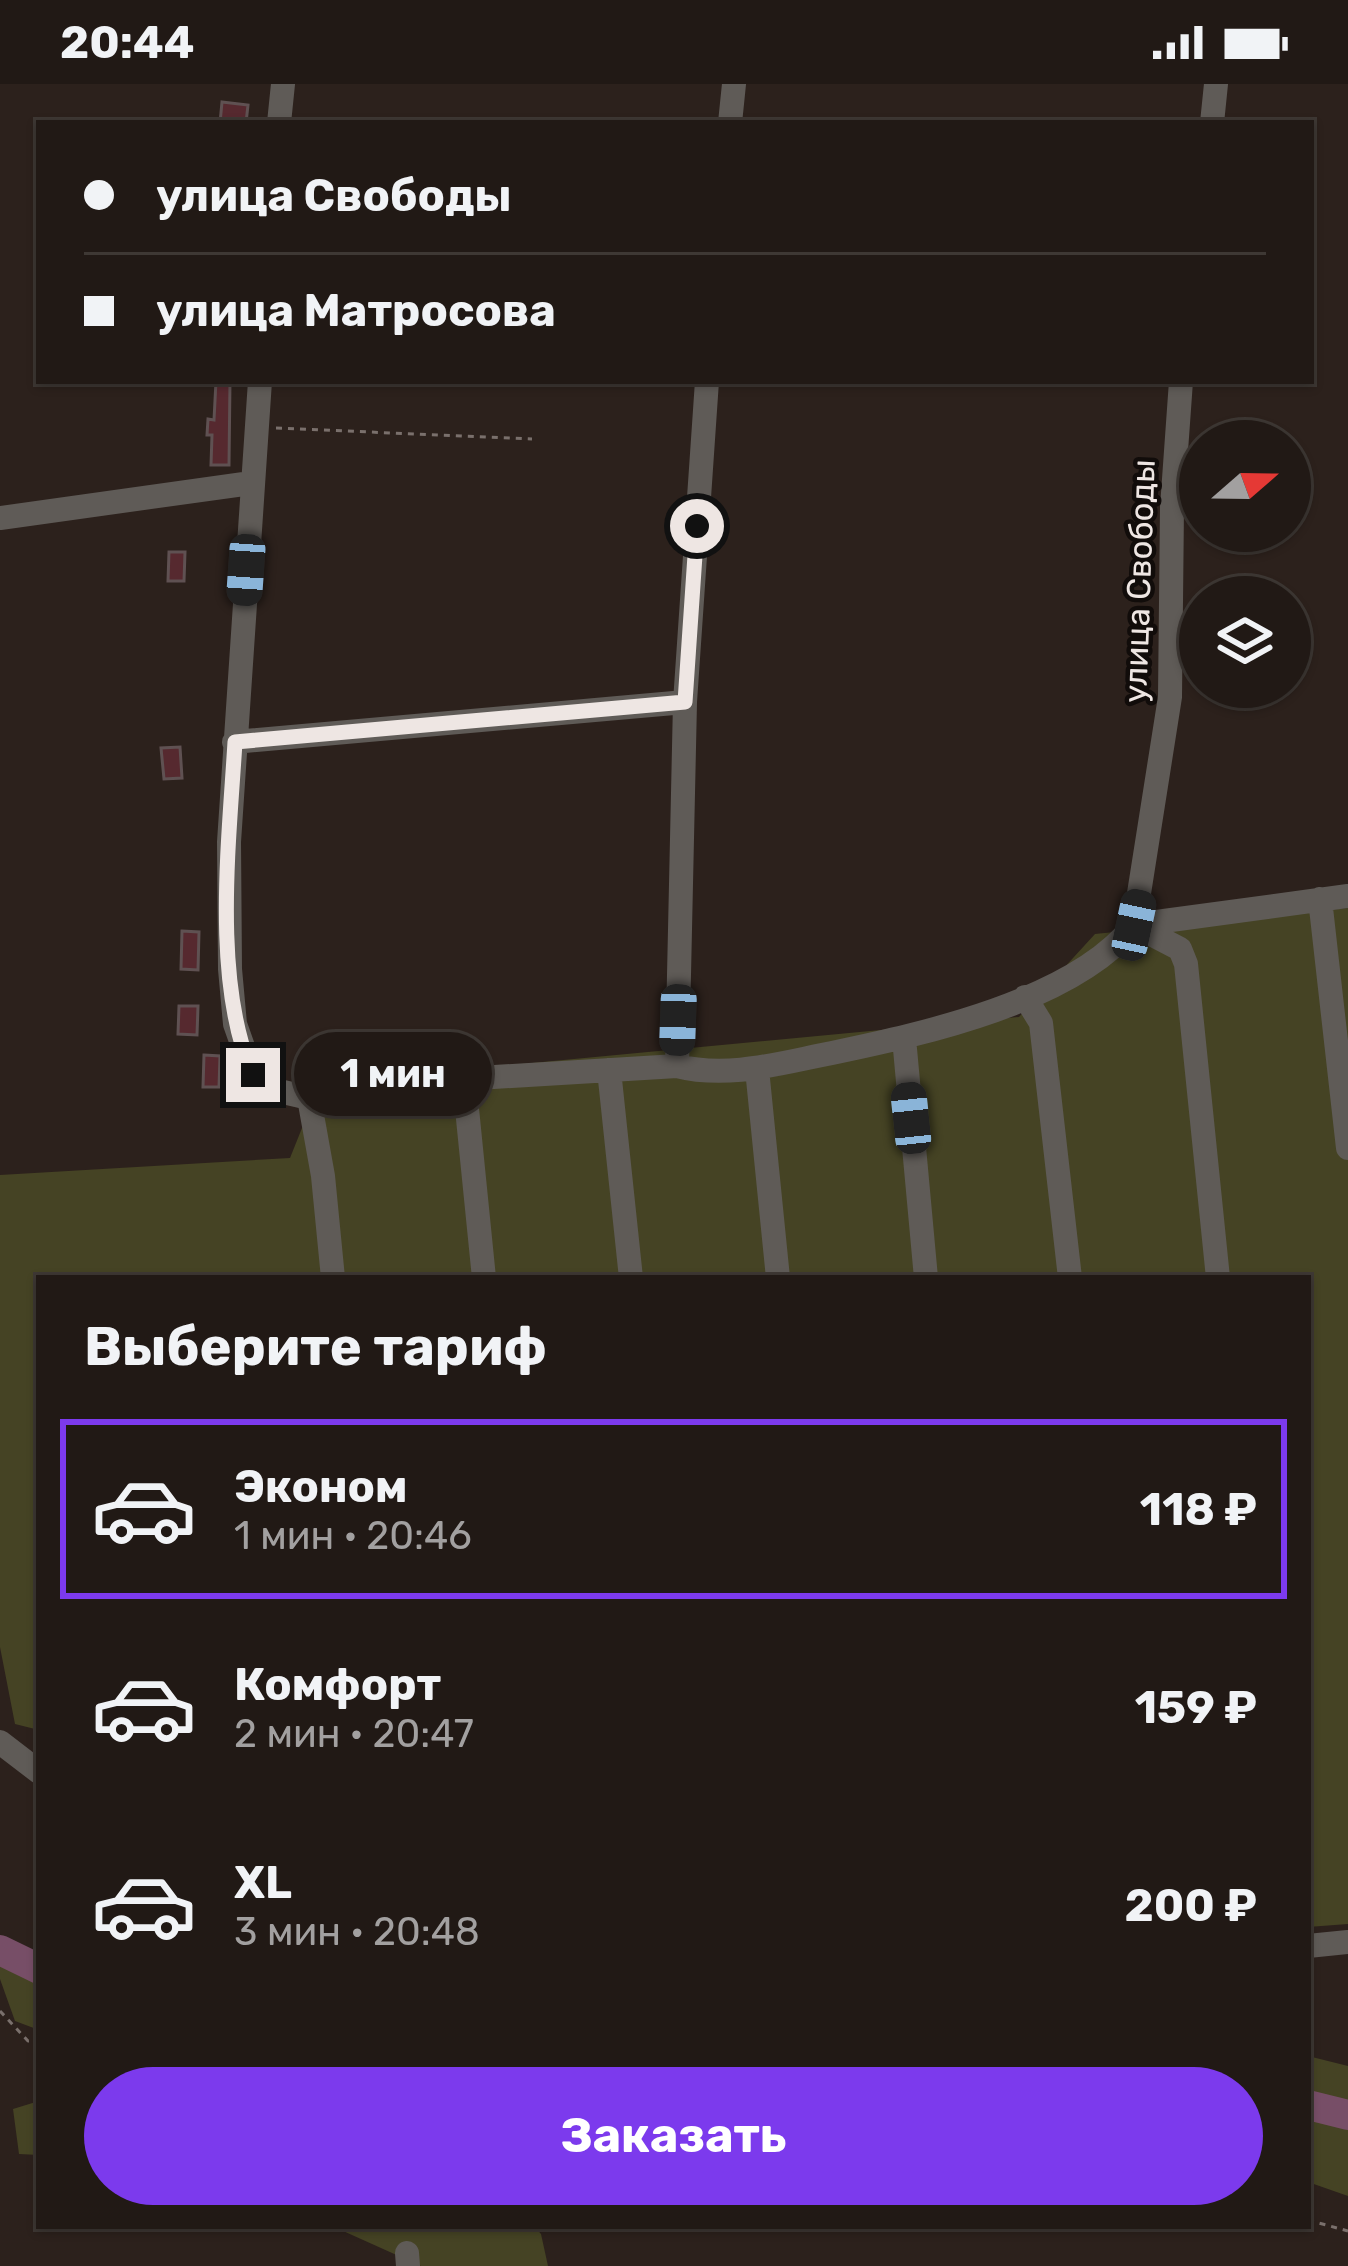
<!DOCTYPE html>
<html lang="ru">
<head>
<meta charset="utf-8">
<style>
	:root { --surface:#211915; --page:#2d2622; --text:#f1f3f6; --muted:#a2a0a0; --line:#3e3834; --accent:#7c3aed }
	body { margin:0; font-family:Rubik,sans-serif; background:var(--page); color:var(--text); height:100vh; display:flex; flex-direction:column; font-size:45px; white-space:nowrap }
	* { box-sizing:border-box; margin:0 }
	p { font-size:39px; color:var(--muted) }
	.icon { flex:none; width:66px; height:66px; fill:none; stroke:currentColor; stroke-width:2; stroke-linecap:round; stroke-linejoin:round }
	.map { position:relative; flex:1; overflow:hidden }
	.panel { position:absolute; left:36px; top:1191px; width:1275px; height:954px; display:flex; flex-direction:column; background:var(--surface); border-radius:0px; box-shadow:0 3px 9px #0004,0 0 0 3px var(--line) }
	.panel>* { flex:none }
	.hud { position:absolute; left:36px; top:36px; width:1278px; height:264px; border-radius:0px; box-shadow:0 3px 9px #0004,0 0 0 3px var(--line); display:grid; align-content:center; height:264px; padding:0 48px; background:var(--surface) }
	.needle { width:78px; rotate:70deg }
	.tools { position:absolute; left:1179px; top:336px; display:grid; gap:24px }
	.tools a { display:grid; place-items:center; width:132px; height:132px; border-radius:50%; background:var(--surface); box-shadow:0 3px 9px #0004,0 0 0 3px var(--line); font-size:60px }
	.end { position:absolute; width:54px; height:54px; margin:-27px; border:15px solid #eee6e3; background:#111; box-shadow:0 0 0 6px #111 }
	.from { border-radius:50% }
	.bubble { position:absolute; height:84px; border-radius:42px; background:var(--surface); box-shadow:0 3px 9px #0004,0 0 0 3px var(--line); font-size:39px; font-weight:700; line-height:84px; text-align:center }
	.car { position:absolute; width:36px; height:72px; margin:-36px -18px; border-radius:15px; box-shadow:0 0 9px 3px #0007; background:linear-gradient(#222 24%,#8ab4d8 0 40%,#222 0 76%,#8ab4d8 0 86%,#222 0) }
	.hud b { display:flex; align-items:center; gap:42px; height:114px; font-size:45px }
	.hud b+b { border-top:3px solid var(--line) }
	.hud i { width:30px; height:30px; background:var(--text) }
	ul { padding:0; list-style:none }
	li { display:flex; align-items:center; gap:36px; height:180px; margin:0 24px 18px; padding:0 24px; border:6px solid transparent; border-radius:0px }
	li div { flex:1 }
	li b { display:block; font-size:45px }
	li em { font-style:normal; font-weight:700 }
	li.active { border-color:var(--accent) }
	li>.icon { width:108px; height:108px; stroke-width:1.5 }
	h2 { padding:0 48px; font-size:54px; line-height:144px }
	.primary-button { display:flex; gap:24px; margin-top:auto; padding:24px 48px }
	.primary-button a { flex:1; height:138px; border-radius:72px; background:var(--accent); color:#fff; font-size:48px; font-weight:700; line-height:138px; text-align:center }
	.status { display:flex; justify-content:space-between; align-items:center; height:84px; padding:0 60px; background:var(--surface); direction:ltr }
	.status svg { height:33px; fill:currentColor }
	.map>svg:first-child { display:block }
</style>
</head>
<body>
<div class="status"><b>20:44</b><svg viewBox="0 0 49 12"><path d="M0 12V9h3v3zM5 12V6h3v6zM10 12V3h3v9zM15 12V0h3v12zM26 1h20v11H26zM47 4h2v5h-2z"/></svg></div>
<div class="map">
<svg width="1348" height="2182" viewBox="0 0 1348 2182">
	<rect width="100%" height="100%" fill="#2c211c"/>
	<path fill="#454324" d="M 1348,824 L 1348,1840 L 1308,1843 L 1308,1194 L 39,1194 L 39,1646 L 15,1640 L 0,1563 L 0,1091 L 290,1074 L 320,999 L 1019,933 L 1095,850 Z
		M 0,1880 L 14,1888 L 39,1891 L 39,1946 L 15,1937 L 0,1895 Z
		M 1308,1972 L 1348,1982 L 1348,2112 L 1308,2098 Z
		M 39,2017 L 39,2071 L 19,2070 L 13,2025 Z
		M 332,2142 L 534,2142 L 541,2150 L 548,2182 L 421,2182 Z"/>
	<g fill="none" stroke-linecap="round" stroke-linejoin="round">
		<path stroke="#774e67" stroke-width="30" d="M 0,1866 L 39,1885
			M 1308,2021 L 1348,2031"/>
	</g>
	<path fill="#56292f" stroke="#5f5152" stroke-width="3" d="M 222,18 L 248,21 L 246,39 L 220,39 Z
		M 216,297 L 230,297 L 229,381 L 211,381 L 212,351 L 207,351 L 208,335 L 214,336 Z
		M 169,468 L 185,468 L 184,497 L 168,497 Z
		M 180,663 L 182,694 L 164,695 L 161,664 Z
		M 182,847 L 199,848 L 198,886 L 181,885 Z
		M 179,922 L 198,922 L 197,951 L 178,950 Z
		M 204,971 L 220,972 L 219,1003 L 203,1003 Z"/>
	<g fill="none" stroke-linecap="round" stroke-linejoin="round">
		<path stroke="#7a706c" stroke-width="3" stroke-dasharray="6 6" stroke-linecap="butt" d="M 276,344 L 532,355
			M 0,1927 L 28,1957 L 39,1956
			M 1308,2136 L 1348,2147"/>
		<path stroke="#5f5b57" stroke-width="24" d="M 279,39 L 283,0
			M 730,39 L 734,0
			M 1212,39 L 1216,0
			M 260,297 L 229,758 L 230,885 L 235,940 L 253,991 L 266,1004 L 309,1014 L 429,997 L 677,982 C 729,995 780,979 832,969 C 923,950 1074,917 1134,841 L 1348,812
			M 0,434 L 251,399
			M 234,658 L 685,618
			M 1320,815 L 1348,1064
			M 1134,841 L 1170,613 L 1172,423 L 1181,297
			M 1134,841 L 1180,865 L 1186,880 L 1218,1194
			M 1025,913 L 1041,939 L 1070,1194
			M 904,954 L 926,1194
			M 677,982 L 685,618 L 707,297
			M 757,985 L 778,1194
			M 609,986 L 631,1194
			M 464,995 L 484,1194
			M 309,1014 L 323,1092 L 333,1194
			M 0,1658 L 39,1688
			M 1308,1862 L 1348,1858
			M 407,2169 L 408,2182"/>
	</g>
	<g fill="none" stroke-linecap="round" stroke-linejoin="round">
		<path stroke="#eee6e3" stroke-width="15" d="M 253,991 C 212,899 229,758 235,658 L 685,618 L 697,442"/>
	</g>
	<g text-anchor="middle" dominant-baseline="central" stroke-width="9" stroke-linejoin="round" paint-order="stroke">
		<g font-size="33" fill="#eee6e3" stroke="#110c0a">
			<text transform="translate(1139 497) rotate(-88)">улица Свободы</text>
		</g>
	</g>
</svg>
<div class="tools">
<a><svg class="needle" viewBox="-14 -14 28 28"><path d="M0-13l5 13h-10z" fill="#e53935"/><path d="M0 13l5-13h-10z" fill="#a2a0a0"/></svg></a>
<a><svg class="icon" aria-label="layers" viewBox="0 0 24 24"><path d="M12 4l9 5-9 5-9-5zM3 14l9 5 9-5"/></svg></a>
</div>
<i class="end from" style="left:697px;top:442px"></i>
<i class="end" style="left:253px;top:991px"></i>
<div class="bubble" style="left:294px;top:948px;width:198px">1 мин</div>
<i class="car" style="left:246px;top:486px;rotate:184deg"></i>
<i class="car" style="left:1134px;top:841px;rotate:12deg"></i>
<i class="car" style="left:678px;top:936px;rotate:182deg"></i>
<i class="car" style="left:911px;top:1034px;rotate:354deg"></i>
<div class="hud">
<b><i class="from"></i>улица Свободы</b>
<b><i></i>улица Матросова</b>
</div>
<section class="panel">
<h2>Выберите тариф</h2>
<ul>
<li class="active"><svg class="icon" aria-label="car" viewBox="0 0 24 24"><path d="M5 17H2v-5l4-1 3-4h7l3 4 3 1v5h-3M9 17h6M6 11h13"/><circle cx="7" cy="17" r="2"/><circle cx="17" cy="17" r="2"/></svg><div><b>Эконом</b><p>1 мин · 20:46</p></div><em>118 ₽</em></li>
<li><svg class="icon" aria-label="car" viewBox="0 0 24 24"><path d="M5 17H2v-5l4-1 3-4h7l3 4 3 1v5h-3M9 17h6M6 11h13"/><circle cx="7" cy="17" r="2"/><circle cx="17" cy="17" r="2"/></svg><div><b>Комфорт</b><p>2 мин · 20:47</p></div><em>159 ₽</em></li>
<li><svg class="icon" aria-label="car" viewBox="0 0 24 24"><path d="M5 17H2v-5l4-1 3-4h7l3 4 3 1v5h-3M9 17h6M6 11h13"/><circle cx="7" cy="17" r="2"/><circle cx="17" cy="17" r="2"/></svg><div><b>XL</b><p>3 мин · 20:48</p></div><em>200 ₽</em></li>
</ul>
<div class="primary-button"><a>Заказать</a></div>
</section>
</div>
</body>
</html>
